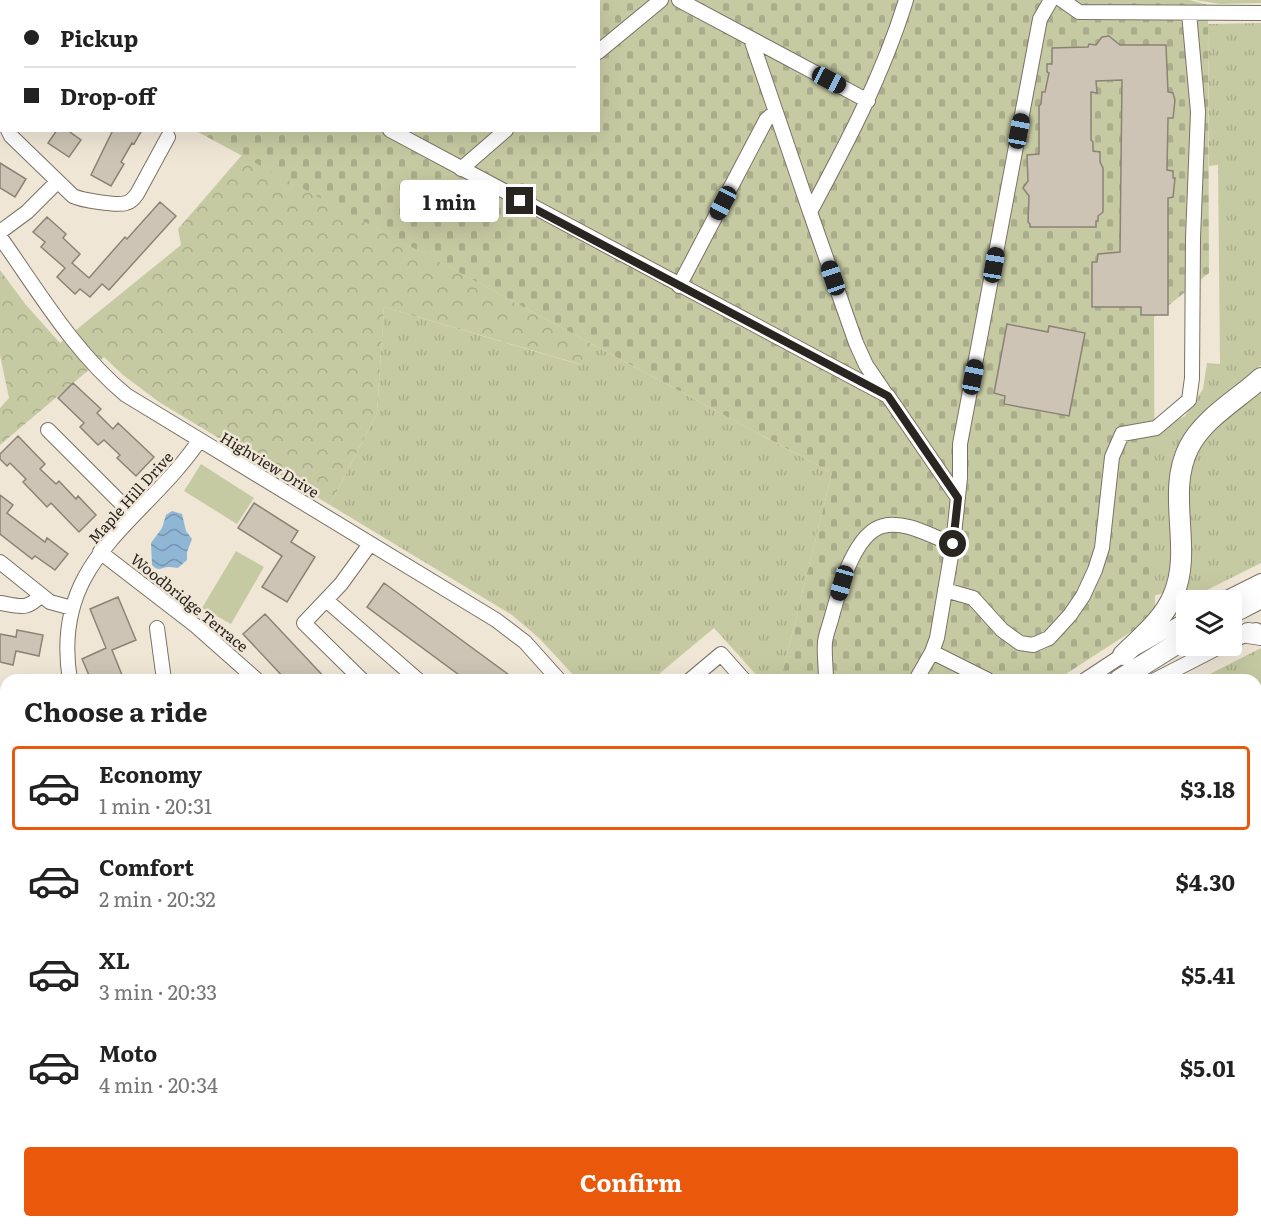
<!DOCTYPE html>
<html lang="en">
<head>
<meta charset="utf-8">
<style>
	:root { --surface:#fff; --page:#f2f2f2; --text:#222; --muted:#767676; --line:#e0e0e0; --accent:#ea580c }
	body { margin:0; font-family:Literata,serif; background:var(--page); color:var(--text); height:100vh; display:flex; flex-direction:column; font-size:22px; white-space:nowrap }
	* { box-sizing:border-box; margin:0 }
	p { font-size:20px; color:var(--muted) }
	.icon { flex:none; width:33px; height:33px; fill:none; stroke:currentColor; stroke-width:2; stroke-linecap:round; stroke-linejoin:round }
	.map { position:relative; flex:1; overflow:hidden }
	.details { position:absolute; left:0px; top:674px; width:1262px; height:554px; display:flex; flex-direction:column; background:var(--surface); border-radius:18px 18px 0 0; box-shadow:0 6px 24px #0002 }
	.details>* { flex:none }
	.hud { position:absolute; left:0px; top:0px; width:600px; height:132px; box-shadow:0 6px 24px #0002; display:grid; align-content:center; height:132px; padding:0 24px; background:var(--surface) }
	.controls { position:absolute; left:1176px; top:590px; display:grid; gap:12px }
	.controls a { display:grid; place-items:center; width:66px; height:66px; border-radius:6px; background:var(--surface); box-shadow:0 6px 24px #0002; font-size:30px }
	.end { position:absolute; width:27px; height:27px; margin:-14px; border:8px solid #292520; background:#fff; box-shadow:0 0 0 3px #fff }
	.from { border-radius:50% }
	.bubble { position:absolute; height:42px; border-radius:6px; background:var(--surface); box-shadow:0 6px 24px #0002; font-size:20px; font-weight:700; line-height:42px; text-align:center }
	.car { position:absolute; width:18px; height:36px; margin:-18px -9px; border-radius:8px; box-shadow:0 0 4px 2px #0007; background:linear-gradient(#222 24%,#8ab4d8 0 40%,#222 0 76%,#8ab4d8 0 86%,#222 0) }
	.hud b { display:flex; align-items:center; gap:21px; height:57px; font-size:22px }
	.hud b+b { border-top:2px solid var(--line) }
	.hud i { width:15px; height:15px; background:var(--text) }
	ul { padding:0; list-style:none }
	li { display:flex; align-items:center; gap:18px; height:84px; margin:0 12px 9px; padding:0 12px; border:3px solid transparent; border-radius:6px }
	li div { flex:1 }
	li b { display:block; font-size:22px }
	li em { font-style:normal; font-weight:700 }
	li.on { border-color:var(--accent) }
	li>.icon { width:54px; height:54px; stroke-width:1.5 }
	h2 { padding:0 24px; font-size:27px; line-height:72px }
	.cta { display:flex; gap:12px; margin-top:auto; padding:12px 24px }
	.cta a { flex:1; height:69px; border-radius:6px; background:var(--accent); color:#fff; font-size:24px; font-weight:700; line-height:69px; text-align:center }
	.map>svg:first-child { display:block }
</style>
</head>
<body>
<div class="map">
<svg width="1261" height="1226" viewBox="0 0 1261 1226">
	<defs>
		<pattern id="grass-tufts" width="24" height="20" patternUnits="userSpaceOnUse" patternTransform="scale(1.5)"><rect width="24" height="20" fill="#c6caa2"/><path d="M3 7l-1-3M5 7V3M7 7l1-3M15 17l-1-3M17 17v-4M19 17l1-3" fill="none" stroke="#aaad8b"/></pattern>
		<pattern id="forest-crowns" width="20" height="18" patternUnits="userSpaceOnUse" patternTransform="scale(1.5)"><rect width="20" height="18" fill="#c6caa2"/><path d="M2 6a3 3 0 1 1 6 0M12 15a3 3 0 1 1 6 0" fill="none" stroke="#aaad8b"/></pattern>
		<pattern id="cemetery-stones" width="16" height="16" patternUnits="userSpaceOnUse" patternTransform="scale(1.5)"><rect width="16" height="16" fill="#c6caa2"/><path d="M2 7V4a2 2 0 0 1 4 0v3zM10 15v-3a2 2 0 0 1 4 0v3z" fill="#aaad8b"/></pattern>
		<pattern id="water-waves" width="16" height="10" patternUnits="userSpaceOnUse" patternTransform="scale(1.5)"><rect width="16" height="10" fill="#90b6d6"/><path d="M0 5q4-4 8 0t8 0" fill="none" stroke="#7694ad"/></pattern>
	</defs>
	<rect width="100%" height="100%" fill="#efe6d6"/>
	<path fill="url(#grass-tufts)" d="M 1195,0 L 1261,0 L 1261,3 L 1220,4 Z
		M 1261,23 L 1261,365 L 1192,432 L 1174,518 L 1169,591 L 1154,596 L 1154,431 L 1185,416 L 1203,389 L 1207,363 L 1220,364 L 1218,165 L 1209,166 L 1208,24 Z
		M 384,307 L 578,364 L 592,344 L 832,473 L 781,679 L 760,679 L 714,628 L 653,679 L 577,679 L 540,639 L 512,615 L 330,505 L 377,413 Z
		M 1261,386 L 1261,563 L 1177,605 L 1187,469 L 1200,441 Z
		M 1261,648 L 1261,918 L 1256,920 L 1256,680 L 1198,680 Z
		M 1256,981 L 1261,981 L 1261,1226 L 1089,1226 L 1095,1221 L 1256,1221 Z"/>
	<path fill="url(#forest-crowns)" d="M 242,155 L 592,344 L 579,364 L 384,307 L 377,413 L 330,505 L 159,402 L 123,375 L 104,357 L 0,445 L 0,408 L 9,398 L 0,355 L 0,270 L 26,305 L 60,343 L 181,245 L 178,229 Z"/>
	<path fill="url(#cemetery-stones)" d="M 0,0 L 1190,0 L 1208,5 L 1209,273 L 1154,317 L 1155,609 L 1140,626 L 1058,679 L 781,679 L 832,473 L 196,131 L 598,130 L 598,2 L 2,2 L 1,26 Z"/>
	<path fill="#c6caa2" d="M 201,464 L 254,498 L 237,524 L 184,491 Z
		M 236,551 L 264,567 L 231,624 L 202,608 Z"/>
	<path fill="url(#water-waves)" d="M 172,511 L 182,514 L 186,531 L 192,539 L 187,552 L 187,560 L 178,568 C 175,568 173,567 170,567 C 162,566 159,573 152,565 L 151,543 L 162,528 L 166,515 Z"/>
	<path fill="#cdc4b5" stroke="#8b8375" stroke-width="1.5" d="M 1109,36 L 1120,45 L 1166,45 L 1168,92 L 1173,93 L 1175,100 L 1173,118 L 1168,118 L 1167,170 L 1173,171 L 1173,178 L 1175,178 L 1173,197 L 1168,198 L 1168,315 L 1141,315 L 1141,307 L 1092,307 L 1092,262 L 1097,262 L 1098,254 L 1120,252 L 1122,80 L 1096,81 L 1097,93 L 1091,92 L 1091,140 L 1093,142 L 1093,151 L 1100,152 L 1100,162 L 1103,168 L 1103,212 L 1098,216 L 1098,221 L 1096,221 L 1096,227 L 1030,227 L 1030,224 L 1028,222 L 1029,196 L 1023,188 L 1028,181 L 1027,155 L 1039,154 L 1039,106 L 1041,104 L 1042,92 L 1045,92 L 1049,73 L 1047,72 L 1047,64 L 1052,64 L 1052,48 L 1088,47 L 1089,44 L 1096,45 L 1102,37 Z
		M 57,130 L 67,130 L 81,140 L 69,157 L 48,143 Z
		M 113,130 L 142,130 L 134,144 L 132,143 L 121,162 L 124,164 L 111,186 L 91,175 Z
		M 0,163 L 26,179 L 15,197 L 0,188 Z
		M 160,202 L 176,216 L 109,290 L 102,284 L 90,297 L 80,289 L 75,294 L 57,277 L 65,268 L 41,247 L 45,242 L 33,232 L 47,217 L 66,234 L 63,238 L 80,254 L 72,263 L 89,278 L 125,237 L 127,239 Z
		M 1007,324 L 1048,332 L 1049,326 L 1085,333 L 1069,416 L 1004,404 L 1005,396 L 994,393 Z
		M 73,383 L 101,409 L 97,413 L 113,429 L 118,423 L 154,457 L 136,476 L 117,458 L 120,455 L 104,440 L 98,445 L 80,427 L 84,423 L 58,398 Z
		M 18,436 L 45,464 L 40,469 L 56,484 L 59,481 L 76,499 L 78,496 L 96,515 L 79,532 L 51,503 L 47,507 L 23,482 L 26,479 L 10,463 L 7,466 L 0,459 L 0,454 Z
		M 0,495 L 13,505 L 7,513 L 45,542 L 47,538 L 68,554 L 55,570 L 35,556 L 32,559 L 0,534 Z
		M 254,503 L 298,531 L 291,542 L 315,557 L 287,602 L 262,587 L 282,556 L 238,528 Z
		M 384,583 L 516,680 L 466,680 L 367,607 Z
		M 118,597 L 136,640 L 112,650 L 124,680 L 91,680 L 82,659 L 106,648 L 90,609 Z
		M 265,614 L 327,680 L 286,680 L 243,634 Z
		M 17,630 L 43,635 L 39,656 L 16,651 L 13,665 L 0,662 L 0,634 L 16,637 Z"/>
	<g fill="none" stroke-linecap="round" stroke-linejoin="round">
		<defs>
			<path id="minor" d="M 146,0 L 149,2
				M 158,0 L 159,2
				M 679,0 L 868,101
				M 1062,0 L 1079,12 L 1261,13
				M 332,2 L 333,0
				M 751,39 L 810,212
				M 598,52 L 661,0
				M 8,130 L 11,136 L 73,196 C 81,200 117,206 126,203 C 131,202 134,198 137,194 L 168,137
				M 390,130 L 888,396 L 958,498
				M 461,169 L 506,130
				M 0,232 L 27,212 L 57,182
				M 0,237 C 39,292 74,352 126,395 L 496,620 L 525,642 L 559,680
				M 679,286 L 766,120 L 775,112
				M 885,393 L 866,365 L 856,343 L 810,212 C 847,143 883,75 906,0
				M 48,430 L 133,515
				M 100,552 L 196,626 L 257,680
				M 0,562 L 50,602 L 72,608
				M 945,590 L 973,598 L 1002,630 L 1020,643 L 1033,645 L 1049,638 L 1070,615 L 1083,596 L 1095,570 L 1102,548 L 1112,457 L 1122,434 L 1156,428 L 1189,400 L 1192,378 L 1193,238 L 1198,112 L 1189,13
				M 326,600 L 418,680
				M 1223,600 L 1261,581
				M 0,603 C 19,606 27,611 41,595
				M 157,628 L 164,680
				M 1232,641 L 1256,630
				M 932,652 L 988,680
				M 70,680 C 50,560 142,524 199,441
				M 362,680 L 304,623 L 341,584 L 370,544
				M 690,680 L 721,654 L 744,680
				M 826,680 C 826,667 824,655 825,642 C 826,634 830,624 832,616 C 839,591 854,533 883,526 C 906,520 932,537 953,544
				M 916,680 L 932,652 L 937,638 L 953,544 L 960,478 L 960,444 L 1040,19 L 1051,0
				M 1085,680 L 1123,655 L 1186,620
				M 1155,680 L 1223,645
				M 0,729 L 6,727
				M 0,1036 L 6,1036
				M 0,1120 L 6,1115
				M 512,1221 L 515,1226
				M 1022,1221 L 1025,1226
				M 59,1226 L 63,1221
				M 271,1226 L 274,1221
				M 305,1226 L 317,1221
				M 375,1226 L 386,1221
				M 609,1226 L 617,1221"/>
			<path id="highway" d="M 1232,613 L 1261,598
				M 1248,633 L 1261,635
				M 1123,655 C 1141,637 1163,620 1173,596 C 1194,549 1165,494 1189,447 C 1204,418 1237,400 1261,378
				M 1119,680 L 1186,638
				M 1256,927 L 1261,924
				M 1256,973 L 1261,974
				M 1039,1226 L 1048,1221
				M 1072,1226 L 1080,1221"/>
		</defs>
		<use href="#minor" stroke="#7a7265" stroke-width="16"/>
		<use href="#highway" stroke="#7a7265" stroke-width="22"/>
		<use href="#minor" stroke="#fff" stroke-width="14"/>
		<use href="#highway" stroke="#fff" stroke-width="20"/>
	</g>
	<g fill="none" stroke-linecap="round" stroke-linejoin="round">
		<path stroke="#292520" stroke-width="8" d="M 520,201 L 888,396 L 958,498 L 953,544"/>
	</g>
	<g text-anchor="middle" dominant-baseline="central" stroke-width="5" stroke-linejoin="round" paint-order="stroke">
		<g font-size="15" fill="#292520" stroke="#efe6d6">
			<text transform="translate(270 464) rotate(31)">Highview Drive</text>
			<text transform="translate(130 497) rotate(-48)">Maple Hill Drive</text>
			<text transform="translate(190 602) rotate(39)">Woodbridge Terrace</text>
		</g>
	</g>
</svg>
<div class="controls">
<a><svg class="icon" aria-label="layers" viewBox="0 0 24 24"><path d="M12 4l9 5-9 5-9-5zM3 14l9 5 9-5"/></svg></a>
</div>
<i class="end from" style="left:953px;top:544px"></i>
<i class="end" style="left:520px;top:201px"></i>
<div class="bubble" style="left:400px;top:180px;width:99px">1 min</div>
<i class="car" style="left:829px;top:80px;rotate:118deg"></i>
<i class="car" style="left:1019px;top:131px;rotate:11deg"></i>
<i class="car" style="left:723px;top:203px;rotate:208deg"></i>
<i class="car" style="left:994px;top:265px;rotate:10deg"></i>
<i class="car" style="left:833px;top:278px;rotate:341deg"></i>
<i class="car" style="left:973px;top:377px;rotate:11deg"></i>
<i class="car" style="left:842px;top:583px;rotate:196deg"></i>
<div class="hud">
<b><i class="from"></i>Pickup</b>
<b><i></i>Drop-off</b>
</div>
<section class="details">
<h2>Choose a ride</h2>
<ul>
<li class="on"><svg class="icon" aria-label="car" viewBox="0 0 24 24"><path d="M5 17H2v-5l4-1 3-4h7l3 4 3 1v5h-3M9 17h6M6 11h13"/><circle cx="7" cy="17" r="2"/><circle cx="17" cy="17" r="2"/></svg><div><b>Economy</b><p>1 min · 20:31</p></div><em>$3.18</em></li>
<li><svg class="icon" aria-label="car" viewBox="0 0 24 24"><path d="M5 17H2v-5l4-1 3-4h7l3 4 3 1v5h-3M9 17h6M6 11h13"/><circle cx="7" cy="17" r="2"/><circle cx="17" cy="17" r="2"/></svg><div><b>Comfort</b><p>2 min · 20:32</p></div><em>$4.30</em></li>
<li><svg class="icon" aria-label="car" viewBox="0 0 24 24"><path d="M5 17H2v-5l4-1 3-4h7l3 4 3 1v5h-3M9 17h6M6 11h13"/><circle cx="7" cy="17" r="2"/><circle cx="17" cy="17" r="2"/></svg><div><b>XL</b><p>3 min · 20:33</p></div><em>$5.41</em></li>
<li><svg class="icon" aria-label="car" viewBox="0 0 24 24"><path d="M5 17H2v-5l4-1 3-4h7l3 4 3 1v5h-3M9 17h6M6 11h13"/><circle cx="7" cy="17" r="2"/><circle cx="17" cy="17" r="2"/></svg><div><b>Moto</b><p>4 min · 20:34</p></div><em>$5.01</em></li>
</ul>
<div class="cta"><a>Confirm</a></div>
</section>
</div>
</body>
</html>
